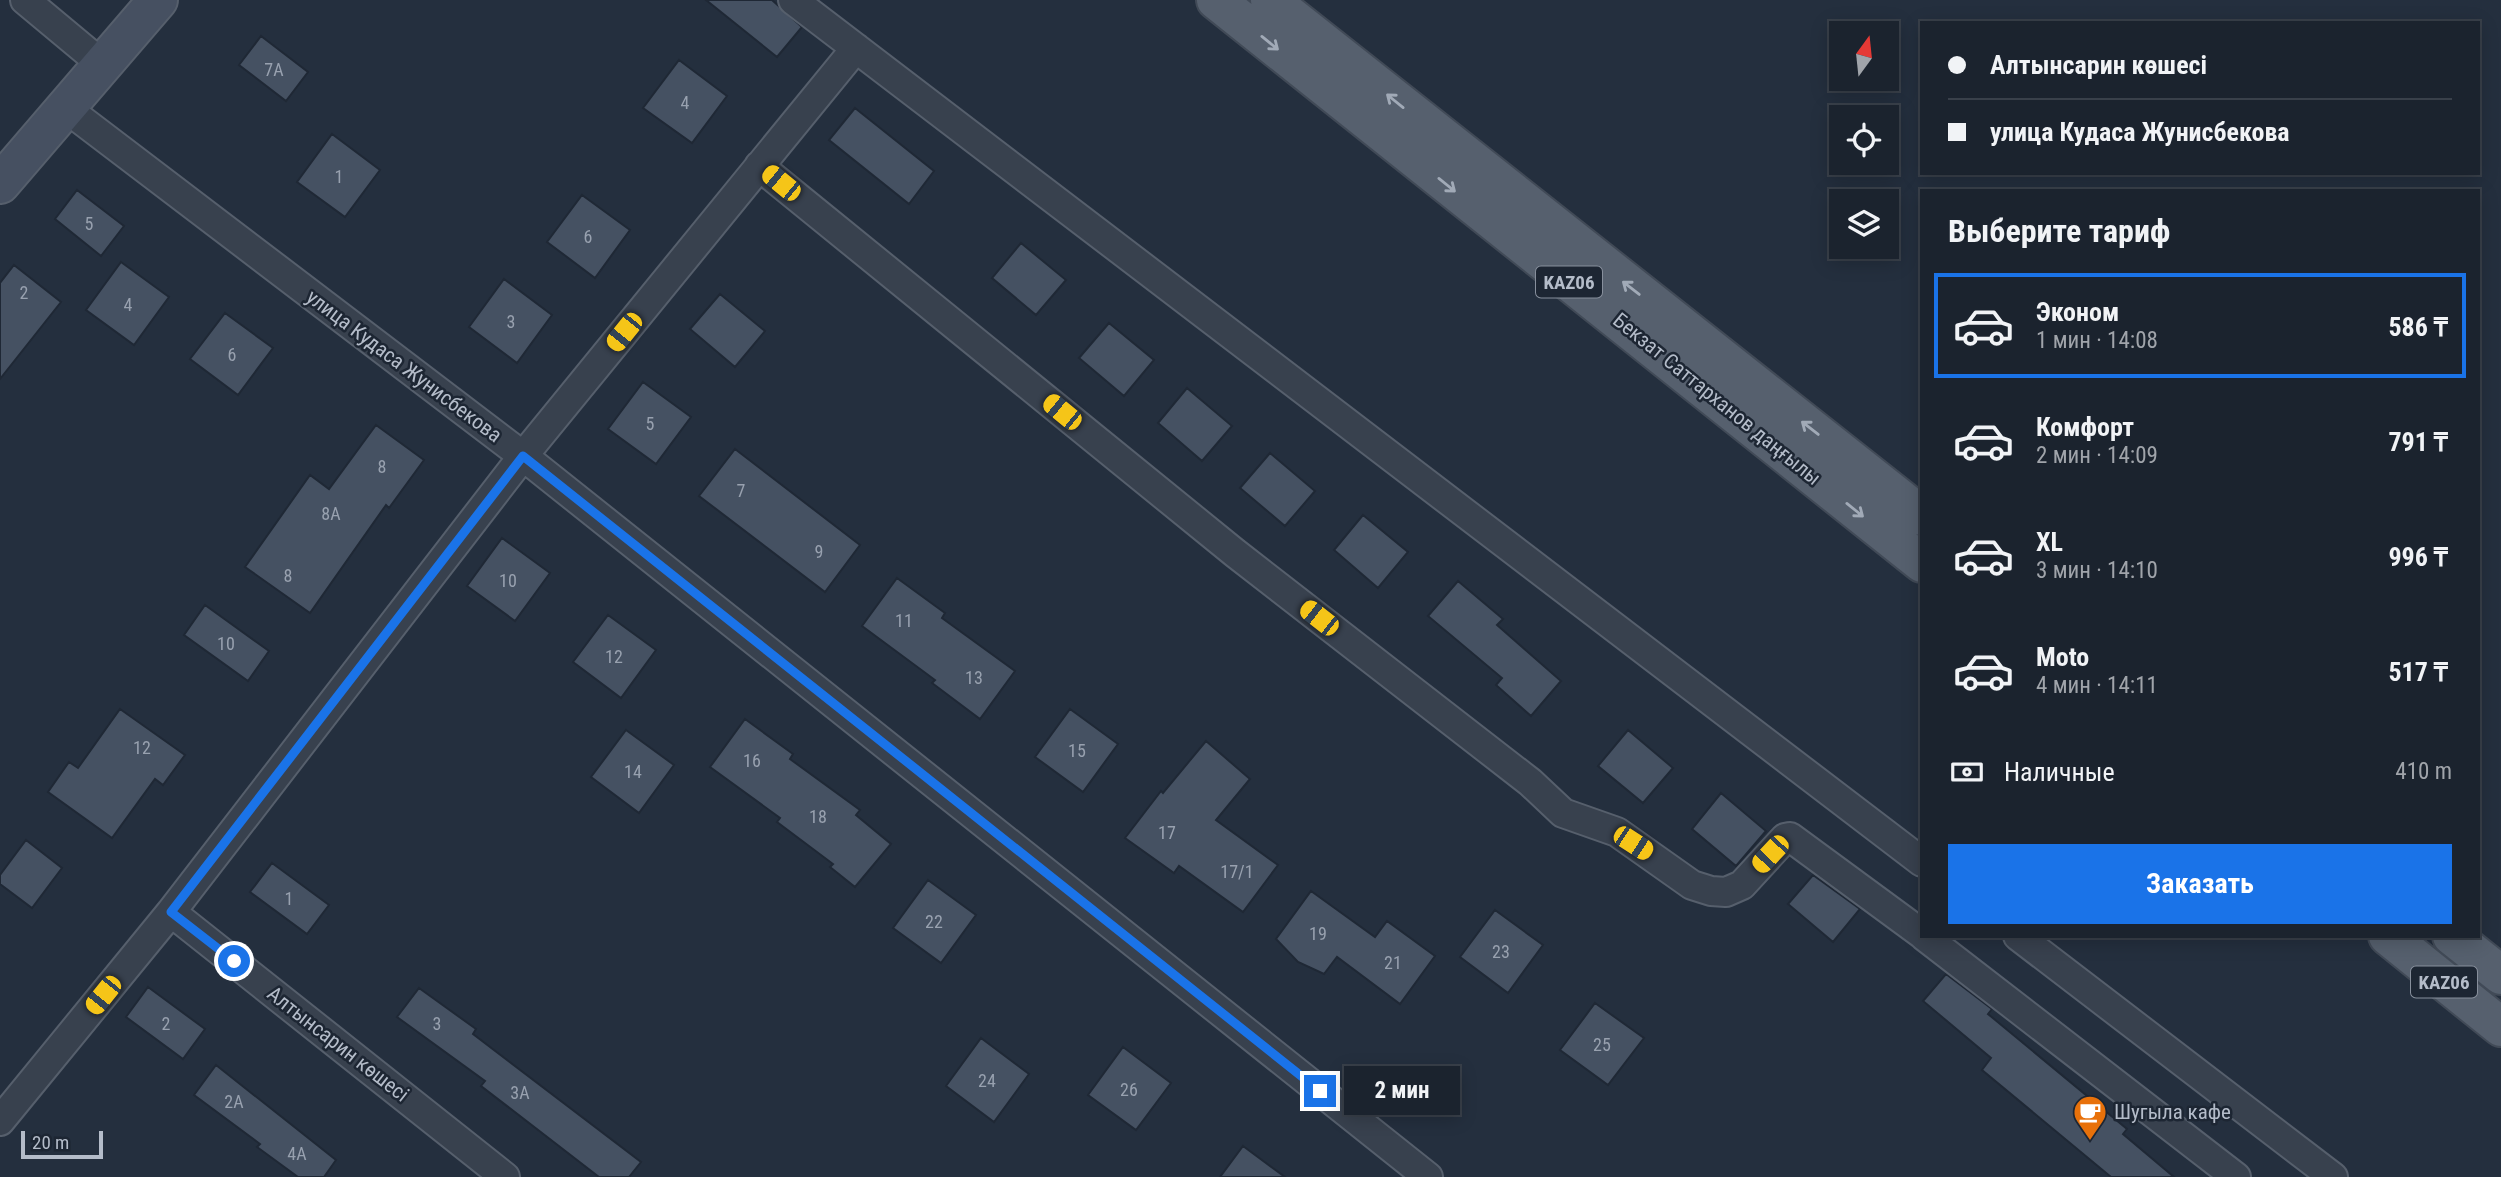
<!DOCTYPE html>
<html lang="ru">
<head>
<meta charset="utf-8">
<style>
	:root { --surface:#1b232e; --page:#282f3a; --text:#f1f3f6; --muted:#a0a4aa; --line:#39404a; --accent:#1a73e8 }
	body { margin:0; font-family:"Roboto Condensed",sans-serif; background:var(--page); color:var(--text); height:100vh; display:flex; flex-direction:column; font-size:26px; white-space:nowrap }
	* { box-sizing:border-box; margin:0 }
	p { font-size:23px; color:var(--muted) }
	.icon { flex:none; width:38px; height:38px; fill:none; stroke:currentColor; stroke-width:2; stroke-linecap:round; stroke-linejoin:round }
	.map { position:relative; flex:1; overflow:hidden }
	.side { position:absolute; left:1920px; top:189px; width:560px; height:749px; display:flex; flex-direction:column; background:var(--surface); border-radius:0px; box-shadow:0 4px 18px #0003,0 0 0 2px var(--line) }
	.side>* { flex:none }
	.top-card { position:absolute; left:1920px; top:21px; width:560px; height:154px; border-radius:0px; box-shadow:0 4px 18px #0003,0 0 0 2px var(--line); display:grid; align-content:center; height:154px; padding:0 28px; background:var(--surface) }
	.needle { width:46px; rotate:15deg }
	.fabs { position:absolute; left:1829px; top:21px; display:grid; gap:14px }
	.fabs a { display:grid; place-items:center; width:70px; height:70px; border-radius:0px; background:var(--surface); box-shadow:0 4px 18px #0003,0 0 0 2px var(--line); font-size:35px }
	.scale { position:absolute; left:21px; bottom:18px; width:82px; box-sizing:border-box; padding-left:7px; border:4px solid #b4bcc9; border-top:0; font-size:19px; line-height:24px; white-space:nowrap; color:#b4bcc9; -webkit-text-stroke:5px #1d2633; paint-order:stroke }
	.end { position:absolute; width:32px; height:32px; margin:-16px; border:9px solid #1a73e8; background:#fff; box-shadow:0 0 0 4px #fff }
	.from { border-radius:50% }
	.bubble { position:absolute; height:49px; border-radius:0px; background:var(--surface); box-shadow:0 4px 18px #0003,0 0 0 2px var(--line); font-size:23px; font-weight:700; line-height:49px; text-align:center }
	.car { position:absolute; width:21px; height:42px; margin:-21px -10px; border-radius:9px; box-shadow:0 0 5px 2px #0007; background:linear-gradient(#f5c518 24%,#345 0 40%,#f5c518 0 76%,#345 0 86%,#f5c518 0) }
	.top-card b { display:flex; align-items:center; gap:24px; height:66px; font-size:26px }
	.top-card b+b { border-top:2px solid var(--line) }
	.top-card i { width:18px; height:18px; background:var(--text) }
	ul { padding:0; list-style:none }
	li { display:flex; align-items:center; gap:21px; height:105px; margin:0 14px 10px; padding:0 14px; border:4px solid transparent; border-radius:0px }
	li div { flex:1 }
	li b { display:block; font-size:26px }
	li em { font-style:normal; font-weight:700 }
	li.active { border-color:var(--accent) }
	li>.icon { width:63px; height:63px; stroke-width:1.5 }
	h2 { padding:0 28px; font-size:32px; line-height:84px }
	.pay { display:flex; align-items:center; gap:18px; height:77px; padding:0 28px; font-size:26px }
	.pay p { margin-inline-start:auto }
	.primary-button { display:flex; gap:14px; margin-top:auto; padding:14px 28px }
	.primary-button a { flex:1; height:80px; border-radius:0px; background:var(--accent); color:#fff; font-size:28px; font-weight:700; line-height:80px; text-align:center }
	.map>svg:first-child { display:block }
</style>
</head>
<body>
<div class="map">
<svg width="2501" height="1177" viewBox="0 0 2501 1177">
	<rect width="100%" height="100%" fill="#242f3e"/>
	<path fill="#455162" stroke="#1f2835" stroke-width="2" d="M 706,0 L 772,0 L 802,27 L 777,57 Z
		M 261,36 L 308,72 L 286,101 L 239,65 Z
		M 679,60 L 727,96 L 692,143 L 643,108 Z
		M 855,108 L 934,171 L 909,204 L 829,140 Z
		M 332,134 L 380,170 L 345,217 L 297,182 Z
		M 77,190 L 124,226 L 101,256 L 55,219 Z
		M 582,195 L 630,230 L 595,278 L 547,242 Z
		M 1021,243 L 1066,280 L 1036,315 L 992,278 Z
		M 121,262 L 169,297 L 134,345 L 86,310 Z
		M 14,265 L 61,302 L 0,379 L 0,283 Z
		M 504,279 L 552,315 L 517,363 L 469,327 Z
		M 720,294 L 765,331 L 735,367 L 690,329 Z
		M 225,313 L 273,348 L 238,395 L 190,359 Z
		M 1109,323 L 1154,360 L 1124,396 L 1079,358 Z
		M 643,382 L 691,417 L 656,464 L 608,429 Z
		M 1187,388 L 1232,426 L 1202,461 L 1158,423 Z
		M 376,425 L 424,460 L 389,508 L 386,505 L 310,613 L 245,567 L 310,475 L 329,489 Z
		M 735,449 L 860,545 L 825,592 L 699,496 Z
		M 1270,453 L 1315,491 L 1285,526 L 1240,488 Z
		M 1363,515 L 1408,552 L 1378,588 L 1334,550 Z
		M 502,538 L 550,573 L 515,621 L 467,586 Z
		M 897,578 L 945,613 L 942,618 L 1015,671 L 980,719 L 932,683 L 935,680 L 862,626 Z
		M 1458,581 L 1503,619 L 1497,625 L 1561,681 L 1531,716 L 1496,685 L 1502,678 L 1428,616 Z
		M 205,605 L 269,651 L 248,681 L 184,635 Z
		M 608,615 L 656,650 L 621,698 L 573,662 Z
		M 120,709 L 185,755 L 163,785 L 155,779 L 112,838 L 48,792 L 69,762 L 78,768 Z
		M 1070,709 L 1118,744 L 1083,792 L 1035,757 Z
		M 745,719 L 793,754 L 790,759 L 860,810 L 856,815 L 891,844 L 855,887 L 830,867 L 833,864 L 777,822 L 780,818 L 710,767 Z
		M 626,730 L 674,765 L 639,813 L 591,777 Z
		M 1628,730 L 1673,768 L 1643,803 L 1598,766 Z
		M 1206,741 L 1250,779 L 1216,820 L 1278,865 L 1243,912 L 1179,866 L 1174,873 L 1125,838 L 1161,791 L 1163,793 Z
		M 1721,793 L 1766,831 L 1736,866 L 1692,829 Z
		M 26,840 L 62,868 L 32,908 L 0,884 L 0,875 Z
		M 272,863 L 329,905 L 307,934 L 250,892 Z
		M 1813,875 L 1860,909 L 1833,942 L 1788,904 Z
		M 928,880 L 976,915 L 941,963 L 893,928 Z
		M 1311,891 L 1375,937 L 1387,921 L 1435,956 L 1400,1004 L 1337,957 L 1324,974 L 1298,962 L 1276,939 Z
		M 1495,910 L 1543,945 L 1508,993 L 1460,957 Z
		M 1946,974 L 1992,1009 L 1988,1014 L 2127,1129 L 2123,1134 L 2174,1177 L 2111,1177 L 1982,1070 L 1991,1058 L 1923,1001 Z
		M 148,987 L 205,1029 L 183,1059 L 126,1017 Z
		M 419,988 L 476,1029 L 473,1034 L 641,1162 L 629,1177 L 599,1177 L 481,1086 L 485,1081 L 397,1017 Z
		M 1595,1003 L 1644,1038 L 1608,1085 L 1560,1050 Z
		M 981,1038 L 1029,1074 L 994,1122 L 946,1086 Z
		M 1123,1047 L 1171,1083 L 1136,1130 L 1088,1095 Z
		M 216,1065 L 336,1160 L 324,1177 L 298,1177 L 257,1147 L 260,1144 L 194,1095 Z
		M 1243,1146 L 1285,1177 L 1220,1177 Z"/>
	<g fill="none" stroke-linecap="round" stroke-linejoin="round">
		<defs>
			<path id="street" d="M 25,0 L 103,65
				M 793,0 L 1922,862
				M 67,109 L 523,456 L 1428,1177
				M 759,166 L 1235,553 L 1530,782 L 1563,813 L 1617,832 L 1692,885 L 1711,891 L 1726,892 L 1742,885 L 1785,838 L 1790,837 L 1922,934
				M 171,912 L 505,1177
				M 1924,936 L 2236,1177
				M 2018,936 L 2333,1177
				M 0,1121 L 171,912 L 523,456 L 856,48"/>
			<path id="secondary" d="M 0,184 L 158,0"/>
			<path id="primary" d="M 1216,0 L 1922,563
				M 1270,0 L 1922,516
				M 2388,936 L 2501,1027
				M 2452,936 L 2501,975"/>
		</defs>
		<use href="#street" stroke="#565f6c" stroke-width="32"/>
		<use href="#secondary" stroke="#565f6c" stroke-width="42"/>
		<use href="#primary" stroke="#414a57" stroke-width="42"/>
		<use href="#street" stroke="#38414e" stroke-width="28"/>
		<use href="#secondary" stroke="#465061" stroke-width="38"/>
		<use href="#primary" stroke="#56606e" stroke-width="38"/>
	</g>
	<defs><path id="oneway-shaft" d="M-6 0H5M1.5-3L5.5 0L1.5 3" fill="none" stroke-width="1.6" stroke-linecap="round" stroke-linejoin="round" transform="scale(1.75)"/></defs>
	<g stroke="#a1aab7">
		<use href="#oneway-shaft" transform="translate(1270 43) rotate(39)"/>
		<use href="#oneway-shaft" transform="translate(1395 101) rotate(-141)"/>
		<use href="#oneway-shaft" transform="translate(1447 185) rotate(39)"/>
		<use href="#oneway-shaft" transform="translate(1631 288) rotate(-142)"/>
		<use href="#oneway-shaft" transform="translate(1810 428) rotate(-142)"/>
		<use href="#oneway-shaft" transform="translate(1855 510) rotate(39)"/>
	</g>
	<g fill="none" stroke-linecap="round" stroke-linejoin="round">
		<path stroke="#1a73e8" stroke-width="9" d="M 234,961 L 171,912 L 523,456 L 1320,1091"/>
	</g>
	<defs>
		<symbol id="cafe-pin" viewBox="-11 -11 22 30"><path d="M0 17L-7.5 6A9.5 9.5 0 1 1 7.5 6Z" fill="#e8710a" stroke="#1d2633"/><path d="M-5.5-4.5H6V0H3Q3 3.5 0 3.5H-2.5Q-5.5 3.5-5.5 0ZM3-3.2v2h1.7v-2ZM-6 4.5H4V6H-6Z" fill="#fff"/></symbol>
	</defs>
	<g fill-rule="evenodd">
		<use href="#cafe-pin" x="2071" y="1093" width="38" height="52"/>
	</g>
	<g text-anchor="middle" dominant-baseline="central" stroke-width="5" stroke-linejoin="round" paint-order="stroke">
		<g font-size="18" fill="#98a1af">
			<text x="274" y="69">7A</text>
			<text x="685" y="102">4</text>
			<text x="339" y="176">1</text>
			<text x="89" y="223">5</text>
			<text x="588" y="236">6</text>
			<text x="24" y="292">2</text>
			<text x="128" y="304">4</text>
			<text x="511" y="321">3</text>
			<text x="232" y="354">6</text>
			<text x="650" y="423">5</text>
			<text x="382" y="466">8</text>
			<text x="741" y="490">7</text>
			<text x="331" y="513">8A</text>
			<text x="819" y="551">9</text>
			<text x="288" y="575">8</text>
			<text x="508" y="580">10</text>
			<text x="904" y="620">11</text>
			<text x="226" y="643">10</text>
			<text x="614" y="656">12</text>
			<text x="974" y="677">13</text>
			<text x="142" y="747">12</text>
			<text x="1077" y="750">15</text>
			<text x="752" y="760">16</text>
			<text x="633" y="771">14</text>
			<text x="818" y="816">18</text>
			<text x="1167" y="832">17</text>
			<text x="1237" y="871">17/1</text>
			<text x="289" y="898">1</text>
			<text x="934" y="921">22</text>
			<text x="1318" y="933">19</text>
			<text x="1501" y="951">23</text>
			<text x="1393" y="962">21</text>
			<text x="166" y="1023">2</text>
			<text x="437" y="1023">3</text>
			<text x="1602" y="1044">25</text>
			<text x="987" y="1080">24</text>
			<text x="1129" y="1089">26</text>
			<text x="520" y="1092">3A</text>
			<text x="234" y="1101">2A</text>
			<text x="297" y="1153">4A</text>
		</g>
		<g fill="#1d2633" stroke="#878f9c" stroke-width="2">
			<rect x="1536" y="266.5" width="66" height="31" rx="5"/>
			<rect x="2411" y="966.5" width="66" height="31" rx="5"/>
		</g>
		<g font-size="19" font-weight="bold" fill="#b4bcc9">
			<text x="1569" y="282">KАZ06</text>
			<text x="2444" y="982">KАZ06</text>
		</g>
		<g font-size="21" fill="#b4bcc9" stroke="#1d2633">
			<text transform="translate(404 366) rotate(37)">улица Кудаса Жунисбекова</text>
			<text transform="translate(1717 399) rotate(39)">Бекзат Саттарханов даңғылы</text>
			<text transform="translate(338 1044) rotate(38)">Алтынсарин көшесі</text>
		</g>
		<g font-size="21" fill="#b4bcc9" stroke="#1d2633" text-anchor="start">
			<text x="2114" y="1112">Шугыла кафе</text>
		</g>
	</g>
</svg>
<div class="fabs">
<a><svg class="needle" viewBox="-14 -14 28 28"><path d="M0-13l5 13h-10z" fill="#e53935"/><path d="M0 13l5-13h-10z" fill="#a0a4aa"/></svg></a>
<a><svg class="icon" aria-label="locate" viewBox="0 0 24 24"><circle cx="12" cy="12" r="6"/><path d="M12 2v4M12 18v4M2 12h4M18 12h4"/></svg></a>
<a><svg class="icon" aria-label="layers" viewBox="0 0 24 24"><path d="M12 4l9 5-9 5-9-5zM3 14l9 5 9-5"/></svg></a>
</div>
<div class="scale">20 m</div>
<i class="end from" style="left:234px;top:961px"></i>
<i class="end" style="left:1320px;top:1091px"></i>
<div class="bubble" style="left:1344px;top:1066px;width:116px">2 мин</div>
<i class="car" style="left:781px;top:183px;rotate:309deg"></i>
<i class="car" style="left:624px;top:332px;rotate:219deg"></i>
<i class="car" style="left:1062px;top:412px;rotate:309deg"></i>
<i class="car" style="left:1319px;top:618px;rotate:308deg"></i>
<i class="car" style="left:1633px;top:843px;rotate:123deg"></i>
<i class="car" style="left:1770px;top:854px;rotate:223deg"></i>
<i class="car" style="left:103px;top:995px;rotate:219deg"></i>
<div class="top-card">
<b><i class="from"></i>Алтынсарин көшесі</b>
<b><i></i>улица Кудаса Жунисбекова</b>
</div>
<section class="side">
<h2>Выберите тариф</h2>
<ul>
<li class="active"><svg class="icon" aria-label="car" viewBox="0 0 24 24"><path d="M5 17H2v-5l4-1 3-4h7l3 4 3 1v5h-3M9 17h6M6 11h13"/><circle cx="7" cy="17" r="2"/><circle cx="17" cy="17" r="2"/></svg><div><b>Эконом</b><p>1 мин · 14:08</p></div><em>586 ₸</em></li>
<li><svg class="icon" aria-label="car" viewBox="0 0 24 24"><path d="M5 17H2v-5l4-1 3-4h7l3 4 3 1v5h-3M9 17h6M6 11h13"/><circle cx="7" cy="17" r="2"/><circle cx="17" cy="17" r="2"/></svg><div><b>Комфорт</b><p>2 мин · 14:09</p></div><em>791 ₸</em></li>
<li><svg class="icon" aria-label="car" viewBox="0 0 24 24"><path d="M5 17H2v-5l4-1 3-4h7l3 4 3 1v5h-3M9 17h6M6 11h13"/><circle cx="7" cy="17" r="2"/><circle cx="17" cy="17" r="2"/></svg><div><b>XL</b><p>3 мин · 14:10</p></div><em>996 ₸</em></li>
<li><svg class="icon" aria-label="car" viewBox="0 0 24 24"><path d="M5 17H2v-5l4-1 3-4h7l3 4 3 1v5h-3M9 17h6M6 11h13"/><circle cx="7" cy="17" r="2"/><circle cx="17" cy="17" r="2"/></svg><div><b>Moto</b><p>4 мин · 14:11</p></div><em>517 ₸</em></li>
</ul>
<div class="pay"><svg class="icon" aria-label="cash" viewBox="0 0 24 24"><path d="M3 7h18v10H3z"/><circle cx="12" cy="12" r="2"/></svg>Наличные<p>410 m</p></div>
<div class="primary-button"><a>Заказать</a></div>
</section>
</div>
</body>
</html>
